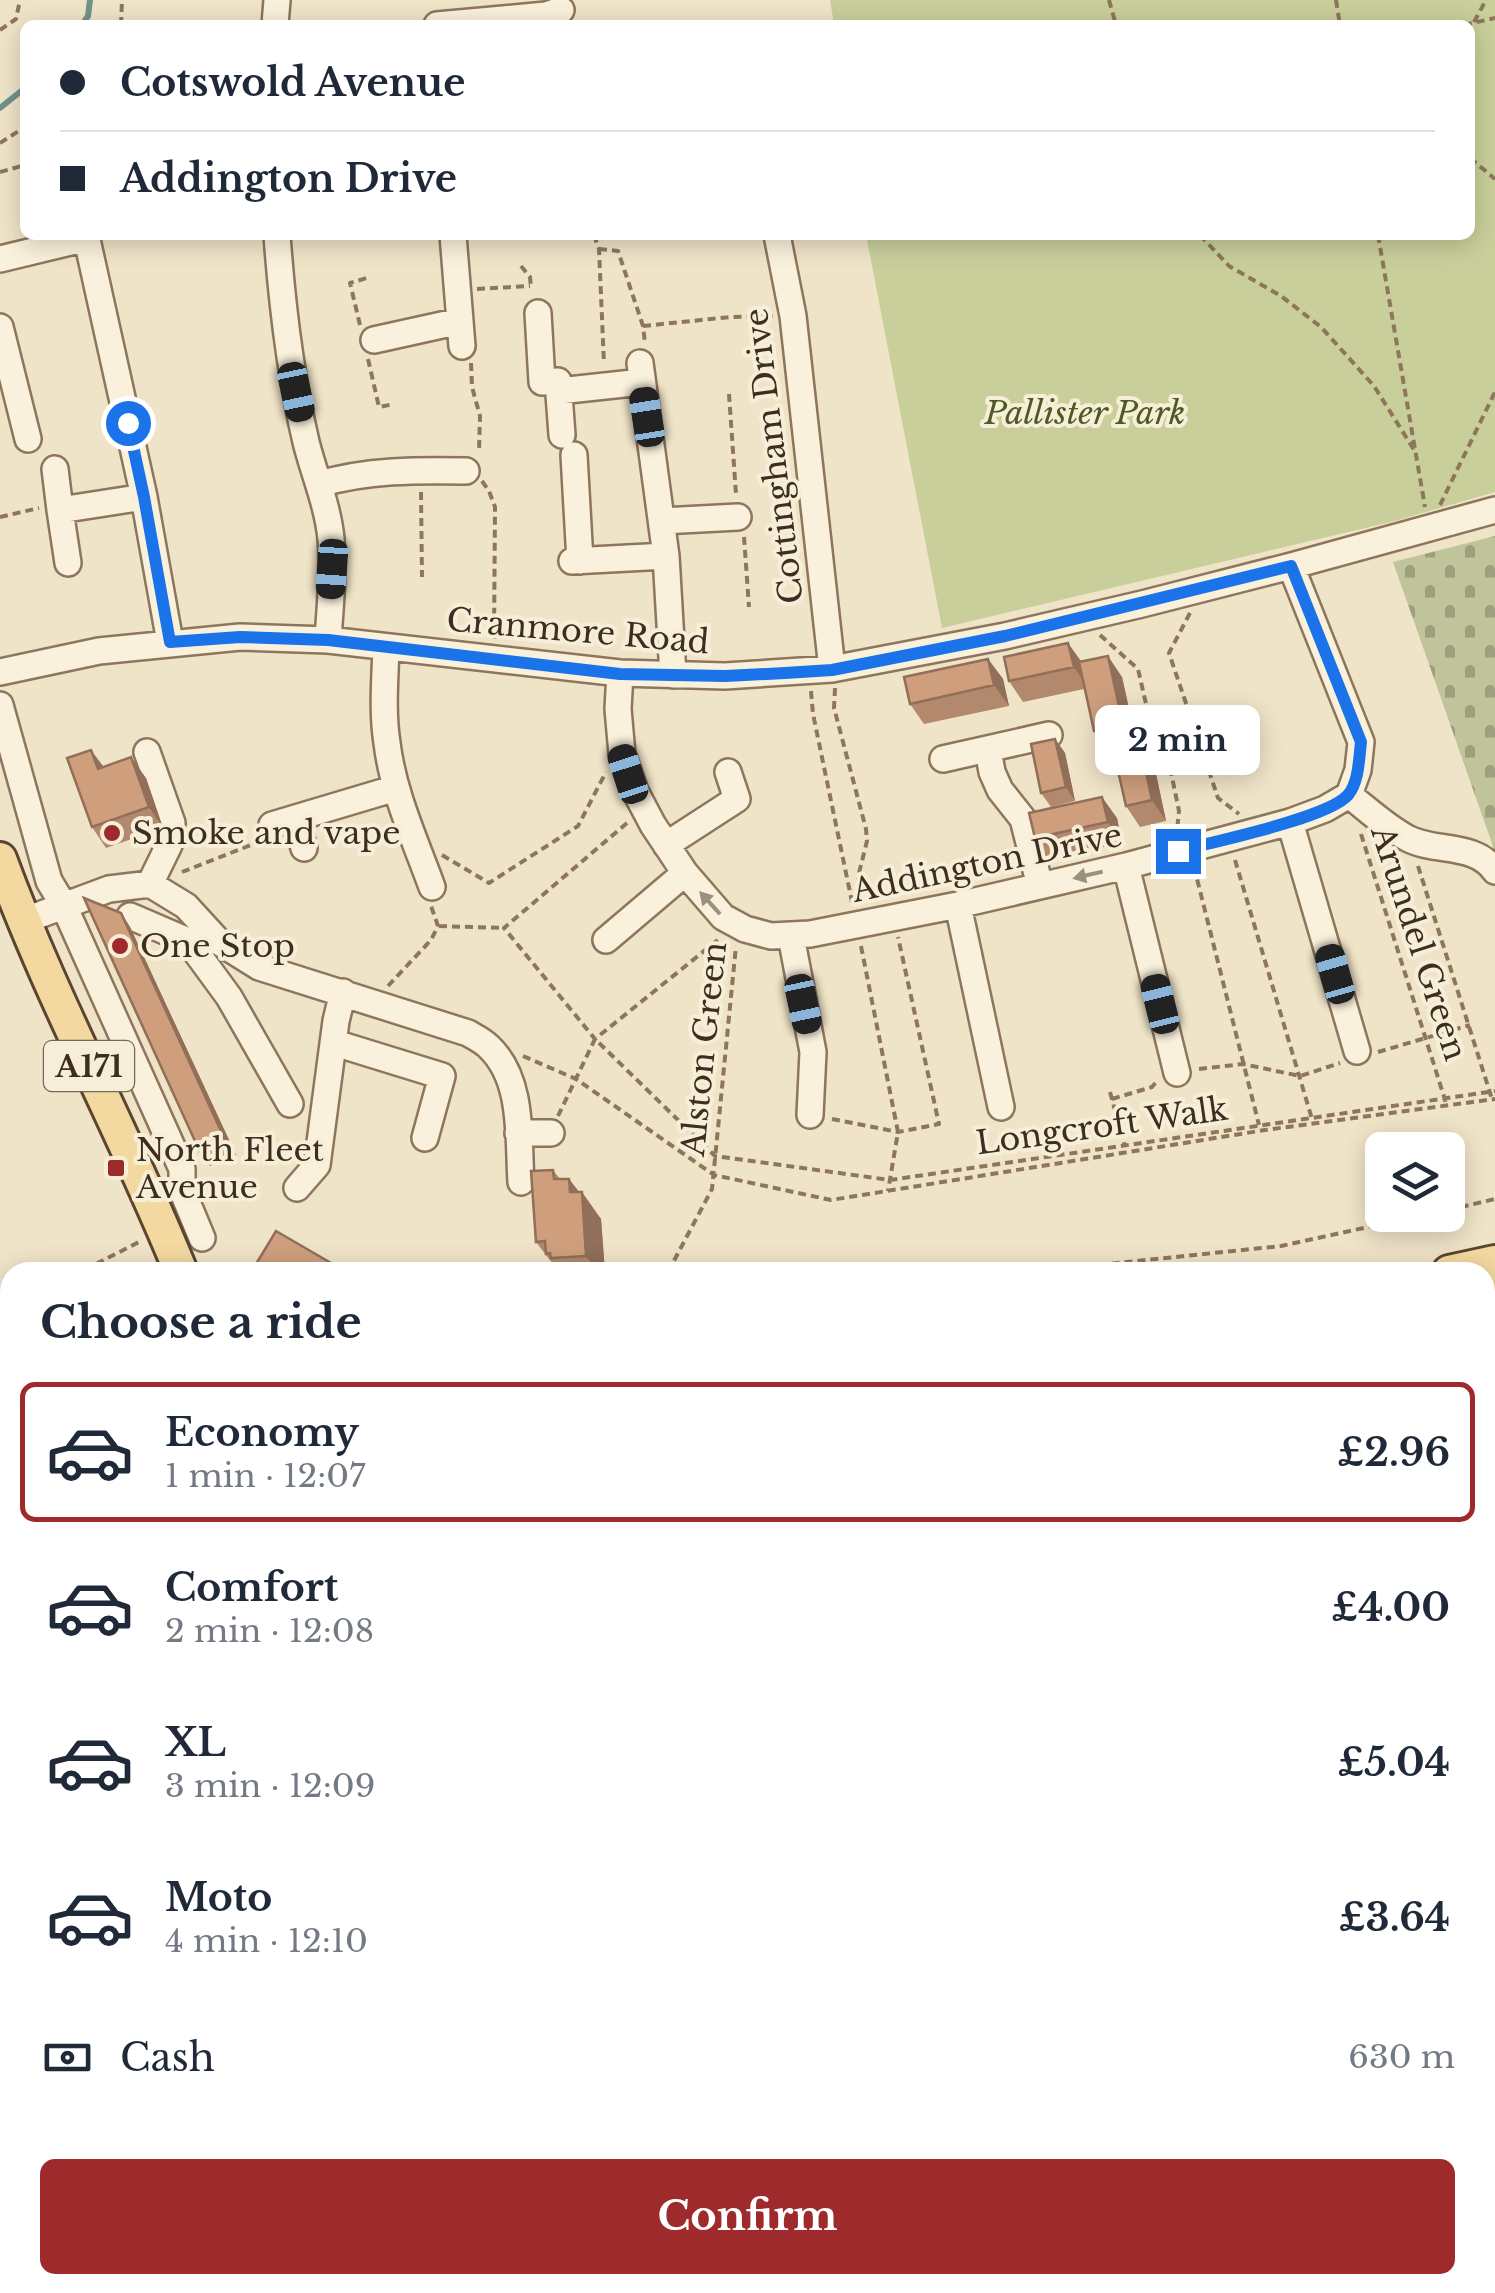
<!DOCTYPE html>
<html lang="en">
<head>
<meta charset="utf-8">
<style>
	:root { --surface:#fff; --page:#f2f2f3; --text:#1f2937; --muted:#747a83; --line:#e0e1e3; --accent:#9e2a2b }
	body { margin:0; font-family:"Libre Baskerville",serif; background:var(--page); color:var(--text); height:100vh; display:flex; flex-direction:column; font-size:38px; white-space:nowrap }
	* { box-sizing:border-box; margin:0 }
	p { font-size:32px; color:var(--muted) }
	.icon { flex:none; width:55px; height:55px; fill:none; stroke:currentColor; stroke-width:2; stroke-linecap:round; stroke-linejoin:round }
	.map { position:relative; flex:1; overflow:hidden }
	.side { position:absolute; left:0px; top:1262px; width:1495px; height:1032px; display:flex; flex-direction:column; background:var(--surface); border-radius:30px 30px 0 0; box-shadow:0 5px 25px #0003 }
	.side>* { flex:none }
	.banner { position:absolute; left:20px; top:20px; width:1455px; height:220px; border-radius:15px; box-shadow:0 5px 25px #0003; display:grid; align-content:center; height:220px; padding:0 40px; background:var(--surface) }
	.fabs { position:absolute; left:1365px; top:1132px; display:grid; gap:20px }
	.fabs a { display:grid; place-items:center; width:100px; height:100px; border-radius:15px; background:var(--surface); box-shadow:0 5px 25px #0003; font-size:50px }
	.end { position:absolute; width:45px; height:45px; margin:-22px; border:12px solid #1a73e8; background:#fff; box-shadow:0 0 0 5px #fff }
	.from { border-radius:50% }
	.bubble { position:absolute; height:70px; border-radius:15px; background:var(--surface); box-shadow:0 5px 25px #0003; font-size:32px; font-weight:700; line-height:70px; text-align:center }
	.car { position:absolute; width:30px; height:60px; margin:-30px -15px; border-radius:12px; box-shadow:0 0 8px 2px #0007; background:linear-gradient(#222 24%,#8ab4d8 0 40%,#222 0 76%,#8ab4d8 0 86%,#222 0) }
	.banner b { display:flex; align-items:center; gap:35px; height:95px; font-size:38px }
	.banner b+b { border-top:2px solid var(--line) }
	.banner i { width:25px; height:25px; background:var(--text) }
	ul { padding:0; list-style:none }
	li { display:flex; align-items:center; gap:30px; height:140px; margin:0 20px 15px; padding:0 20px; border:5px solid transparent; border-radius:15px }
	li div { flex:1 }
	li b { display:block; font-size:38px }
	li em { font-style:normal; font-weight:700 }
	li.on { border-color:var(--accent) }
	li>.icon { width:90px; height:90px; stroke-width:1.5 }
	h2 { padding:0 40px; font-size:45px; line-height:120px }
	.pay { display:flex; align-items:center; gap:25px; height:110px; padding:0 40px; font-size:38px }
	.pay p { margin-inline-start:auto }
	.cta { display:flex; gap:20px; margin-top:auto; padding:20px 40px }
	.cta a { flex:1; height:115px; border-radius:15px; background:var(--accent); color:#fff; font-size:40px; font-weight:700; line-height:115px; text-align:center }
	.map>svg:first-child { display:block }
</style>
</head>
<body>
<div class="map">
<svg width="1495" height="2293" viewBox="0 0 1495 2293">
	<defs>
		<pattern id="cemetery-stones" width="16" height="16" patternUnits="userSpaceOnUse" patternTransform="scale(2.5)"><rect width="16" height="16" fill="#bfc49a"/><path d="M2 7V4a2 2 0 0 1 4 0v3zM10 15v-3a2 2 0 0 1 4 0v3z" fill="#9ca07d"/></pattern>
	</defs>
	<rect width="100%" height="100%" fill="#f0e4c8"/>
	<path fill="url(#cemetery-stones)" d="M 1495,536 L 1495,852 L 1393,562 Z"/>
	<path fill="#c9cf9b" d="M 830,0 L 1495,0 L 1495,492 L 1395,521 L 942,628 L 866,235 L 1470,235 L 1470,25 L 834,25 Z
		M 1495,1310 L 1495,1724 L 1485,1728 L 1485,1313 Z"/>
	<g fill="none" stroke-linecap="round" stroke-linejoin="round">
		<path stroke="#6f938a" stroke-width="6" d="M 82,25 L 88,16 L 90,0
			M 0,108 L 25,88"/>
		<defs>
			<path id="minor" d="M 275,25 L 277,0
				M 437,25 L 546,15 L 561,10
				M 86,235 L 144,497 L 170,642
				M 277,235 C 282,305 290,373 306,442 C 314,474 328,506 331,539 C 334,572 330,606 328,640
				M 453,235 L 462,346
				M 777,235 L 793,316 L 832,669
				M 0,259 L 87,238
				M 538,313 L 542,382 L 558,381 L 562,435
				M 0,327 L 28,439
				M 374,340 L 460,321
				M 640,363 L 666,556 L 673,675
				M 559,391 L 642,382
				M 574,455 L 580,561
				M 55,469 L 60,510
				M 320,484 C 366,470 418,470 466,471
				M 662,521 L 738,517
				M 572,561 L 666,556
				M 68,563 L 60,510 L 144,497
				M 386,647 C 385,679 382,711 387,743 C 393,793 415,840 432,887
				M 0,672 L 99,651 L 240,637 L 328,640 L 620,673 L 725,676 L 832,669 L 1005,636 L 1142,604 L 1291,566 L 1495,510
				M 620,673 L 618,709 L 622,754 L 635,791 L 653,825 L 685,873 L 723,917 L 745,929 L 771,936 L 810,934 L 958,905 L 1126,866 L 1290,822 L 1325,809 L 1349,795 L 1358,770 L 1361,742 L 1291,566
				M 0,705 L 49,881 L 64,906 L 182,1169 L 182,1190 L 202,1238
				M 988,749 L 992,772 L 1000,790 L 1023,819 L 1040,886
				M 147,752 L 172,823 L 169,845 L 150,884
				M 943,759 L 1049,735
				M 1349,795 C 1367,809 1386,827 1407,838 C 1434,853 1475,842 1495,871
				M 296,819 L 304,848
				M 1290,822 L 1357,1051
				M 272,825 L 396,788
				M 666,845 L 737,799 L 728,772
				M 1126,866 L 1177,1073
				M 958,905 L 1001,1107
				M 130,916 L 188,941 L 229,997 L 290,1104
				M 23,921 L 109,889 L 150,884 L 186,906 L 219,942 L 259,967 L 468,1033 C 475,1037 483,1041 488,1046 C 524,1079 518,1138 521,1182
				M 791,936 L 813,1052 L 810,1115
				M 606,940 L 685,873
				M 335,1043 L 442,1076 L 425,1138
				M 518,1133 L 551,1133
				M 297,1188 L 317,1165 L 336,1021 L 343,992
				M 0,1443 L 10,1443
				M 0,1728 L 10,1751
				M 1485,1746 L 1495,1742
				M 1485,1816 L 1495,1812
				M 0,1851 L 10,1847
				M 1485,1952 L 1495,1948
				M 1485,2035 L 1495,2060
				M 1485,2085 L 1495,2081
				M 1486,2220 L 1495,2244
				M 0,2269 L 11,2293
				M 184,2285 L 187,2293
				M 681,2285 L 683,2293
				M 856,2285 L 857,2293
				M 1021,2285 L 1021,2293
				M 1323,2285 L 1325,2293
				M 1451,2285 L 1454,2293
				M 286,2293 L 304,2285
				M 1132,2293 L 1133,2285"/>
			<path id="major" d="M 0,859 C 52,1001 125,1133 181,1272
				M 1449,1272 L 1495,1262
				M 1485,1295 L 1495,1293
				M 0,1374 L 10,1374
				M 0,1406 L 10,1405
				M 615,2285 L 619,2293"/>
		</defs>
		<use href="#minor" stroke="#8d765c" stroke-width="30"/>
		<use href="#major" stroke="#5b4430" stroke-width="38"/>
		<path stroke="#8d765c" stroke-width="4" stroke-dasharray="8 5" stroke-linecap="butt" d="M 1109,0 L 1116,25
			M 1336,0 L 1340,25
			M 1474,22 L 1486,0
			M 121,25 L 122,0
			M 1464,25 L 1495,18
			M 0,30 L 16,19 L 20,0
			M 0,143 L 25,127
			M 1470,158 L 1495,179
			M 0,172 L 25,165
			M 594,235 L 599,249 L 604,364
			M 1200,235 L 1229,266 L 1281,296 L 1321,327 L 1374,386 L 1416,453
			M 1378,235 L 1425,507
			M 599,249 L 618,251 L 643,326 L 645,343
			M 521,266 L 530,277 L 531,288
			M 477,289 L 530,286
			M 360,325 L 350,283 L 370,277
			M 643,326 L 730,317 L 773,316
			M 368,359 L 379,407 L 394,404
			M 471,363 L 472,387 L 480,416 L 479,452
			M 729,394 L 736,494
			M 482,481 L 489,491 L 495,507 L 494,639
			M 421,492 L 422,577
			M 1440,505 L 1495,392
			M 0,517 L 39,508
			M 744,537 L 749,607
			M 1190,613 L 1169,653 L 1218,798 L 1239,814
			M 1100,635 L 1138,669 L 1152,730 L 1168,758 L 1179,811 L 1177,831
			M 835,688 L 834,708 L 866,829 L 867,841 L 858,877 L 862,903
			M 811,691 L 813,714 L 852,902
			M 627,823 L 504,928 L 595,1039 L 719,939
			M 1361,834 L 1447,1106
			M 442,855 L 489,883 L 578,826 L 606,772
			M 1235,860 L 1312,1119
			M 1418,866 L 1492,1099
			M 1194,867 L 1259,1125
			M 182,872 L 261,841
			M 439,926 L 504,928
			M 861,946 L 898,1132 L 888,1191
			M 388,986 L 431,940 L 438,926 L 431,906
			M 1378,1052 L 1470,1025
			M 523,1056 L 576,1079 L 714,1175 L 831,1200 L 1265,1130 L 1495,1099
			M 1199,1069 L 1243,1064 L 1300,1076 L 1340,1063
			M 1110,1092 L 1125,1147
			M 1112,1099 L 1152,1087 L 1158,1080
			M 558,1116 L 595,1039 L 715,1156 L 890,1180 L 1495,1091
			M 832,1119 L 898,1132 L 939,1124 L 898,937
			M 1448,1210 L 1495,1199
			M 87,1272 L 90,1267 L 141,1241
			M 668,1272 L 712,1189 L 736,946
			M 995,1272 L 1031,1272 L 1281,1246 L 1423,1215
			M 0,1344 L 10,1344
			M 1485,1366 L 1495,1363
			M 1485,1681 L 1495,1681"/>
		<use href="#minor" stroke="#faf1dc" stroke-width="25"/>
		<use href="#major" stroke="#f3d9a0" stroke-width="32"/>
	</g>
	<path fill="#b2896c" d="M 1068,643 L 1081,662 L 1122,677 L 1135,735 L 1152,755 L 1166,821 L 1140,827 L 1126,806 L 1114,750 L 1108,752 L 1094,731 L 1084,689 L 1023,702 L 1009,681 Z
		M 988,659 L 1003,679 L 1009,706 L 924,724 L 910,704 Z
		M 1055,739 L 1065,753 L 1075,801 L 1051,807 L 1041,793 Z
		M 146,778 L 163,828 L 106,848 L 92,827 Z
		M 1117,818 L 1122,843 L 1049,859 L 1035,838 Z
		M 121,913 L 130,927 L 236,1155 L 210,1166 L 200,1152 Z
		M 553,1170 L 560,1179 L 569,1179 L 601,1219 L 605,1272 L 559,1272 L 536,1242 Z
		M 10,1453 L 10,1490 L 0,1491 L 0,1454 Z
		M 0,1608 L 10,1629 L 10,1643 L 0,1647 Z
		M 1495,1742 L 1495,1783 L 1485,1787 L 1485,1746 Z
		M 1495,1824 L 1495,1864 L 1485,1868 L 1485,1828 Z
		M 1495,1882 L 1495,1925 L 1485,1929 L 1485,1886 Z
		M 0,1898 L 10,1914 L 10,2011 L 0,2015 Z
		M 1495,1956 L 1495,1996 L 1485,2000 L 1485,1960 Z
		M 1495,2013 L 1495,2052 L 1486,2039 Z
		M 1495,2089 L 1495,2129 L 1485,2133 L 1485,2093 Z
		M 1495,2146 L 1495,2186 L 1485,2190 L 1485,2150 Z
		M 243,2285 L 260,2285 L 247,2291 Z
		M 432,2285 L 548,2285 L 553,2293 L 435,2293 Z"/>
	<path fill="#916f58" d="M 1068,643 L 1083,664 L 1088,688 L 1074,667 Z
		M 1108,656 L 1122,677 L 1137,745 L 1123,725 Z
		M 988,659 L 1003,679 L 1009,706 L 994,685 Z
		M 1138,734 L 1152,755 L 1166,821 L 1152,800 Z
		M 1055,739 L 1065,753 L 1075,801 L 1066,787 Z
		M 91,750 L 106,770 L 98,769 Z
		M 131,757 L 146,778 L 163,828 L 149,807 Z
		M 1102,797 L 1117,818 L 1122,843 L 1108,822 Z
		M 121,913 L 130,927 L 236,1155 L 226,1142 Z
		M 569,1179 L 583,1198 L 582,1192 L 601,1219 L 605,1272 L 598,1272 L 586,1256 L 570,1192 Z
		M 0,1608 L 10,1629 L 10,1633 L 0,1614 Z
		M 0,1898 L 10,1914 L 10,1935 L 0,1910 Z
		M 1485,2277 L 1491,2293 L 1487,2293 L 1484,2285 Z
		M 797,2285 L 815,2285 L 815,2293 L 797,2293 Z"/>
	<path fill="#cf9f7d" stroke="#916f58" stroke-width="2.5" d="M 1068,643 L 1074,667 L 1009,681 L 1004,657 Z
		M 1108,656 L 1123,725 L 1094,731 L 1079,662 Z
		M 988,659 L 994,685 L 910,704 L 904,677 Z
		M 1138,734 L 1152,800 L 1126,806 L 1111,740 Z
		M 1055,739 L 1066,787 L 1041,793 L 1031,744 Z
		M 91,750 L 98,769 L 131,757 L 149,807 L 92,827 L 67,758 Z
		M 1102,797 L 1108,822 L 1035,838 L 1029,813 Z
		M 84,898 L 121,913 L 226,1142 L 200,1152 Z
		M 553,1170 L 554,1179 L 569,1179 L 570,1192 L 582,1192 L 586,1256 L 551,1258 L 550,1253 L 546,1254 L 545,1241 L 536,1242 L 531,1171 Z
		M 276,1231 L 343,1270 L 342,1272 L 270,1272 L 256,1264 Z
		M 10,1453 L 10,1476 L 0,1477 L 0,1454 Z
		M 0,1614 L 6,1627 L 0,1629 Z
		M 10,1657 L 10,1693 L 9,1693 L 0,1672 L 0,1661 Z
		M 1495,1742 L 1495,1765 L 1485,1769 L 1485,1746 Z
		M 1495,1824 L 1495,1847 L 1485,1851 L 1485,1828 Z
		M 1495,1882 L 1495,1907 L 1485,1911 L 1485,1886 Z
		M 0,1910 L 10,1935 L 10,1977 L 0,1981 Z
		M 1495,1956 L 1495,1978 L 1485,1982 L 1485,1960 Z
		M 1495,2013 L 1495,2036 L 1486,2039 L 1485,2017 Z
		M 1495,2089 L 1495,2111 L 1485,2115 L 1485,2093 Z
		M 1495,2146 L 1495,2169 L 1485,2173 L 1485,2150 Z
		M 432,2285 L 493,2285 L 474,2293 L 435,2293 Z
		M 523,2285 L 546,2285 L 549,2293 L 504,2293 Z
		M 694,2285 L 797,2285 L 797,2293 L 695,2293 Z
		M 1461,2285 L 1484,2285 L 1487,2293 L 1464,2293 Z"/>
	<defs><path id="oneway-solid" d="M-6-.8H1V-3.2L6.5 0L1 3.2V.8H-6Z" transform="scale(2.5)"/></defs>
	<g fill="#9c907e">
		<use href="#oneway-solid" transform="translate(1088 875) rotate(167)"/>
		<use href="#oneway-solid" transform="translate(710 903) rotate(-132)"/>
	</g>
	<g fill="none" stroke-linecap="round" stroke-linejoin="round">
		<path stroke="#1a73e8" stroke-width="12" d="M 128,423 L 144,497 L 170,642 L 240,637 L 328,640 L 620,674 L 725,676 L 785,673 L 832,670 L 1005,636 L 1291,566 L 1361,742 C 1359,758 1359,782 1348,795 C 1328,818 1212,842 1178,851"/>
	</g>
	<g fill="#9e2a2b" stroke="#f7eed8" stroke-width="4">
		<circle cx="112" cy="833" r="10"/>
		<circle cx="120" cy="946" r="10"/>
		<rect x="106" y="1158" width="20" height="20" rx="5"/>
	</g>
	<g text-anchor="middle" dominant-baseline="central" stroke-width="8" stroke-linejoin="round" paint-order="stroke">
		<rect fill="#f7eed8" stroke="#756857" stroke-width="2.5" x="44" y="1041" width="90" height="50" rx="8"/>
		<g font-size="30" font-weight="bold" fill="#3d2e20">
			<text x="89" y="1066">A171</text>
		</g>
		<g font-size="32" font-style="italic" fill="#4d5a26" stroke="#f7eed8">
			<text x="1085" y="413">Pallister Park</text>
		</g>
		<g font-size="32" fill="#3d2e20" stroke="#f7eed8">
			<text transform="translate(774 456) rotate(-97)">Cottingham Drive</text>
			<text transform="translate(578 631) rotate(5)">Cranmore Road</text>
			<text transform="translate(987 863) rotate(-12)">Addington Drive</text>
			<text transform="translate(1419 943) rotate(72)">Arundel Green</text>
			<text transform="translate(704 1049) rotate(-84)">Alston Green</text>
			<text transform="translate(1102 1126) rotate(-8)">Longcroft Walk</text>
		</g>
		<g font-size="32" fill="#3d2e20" stroke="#f7eed8" text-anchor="start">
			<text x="132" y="833">Smoke and vape</text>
			<text x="140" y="946">One Stop</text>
			<text x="136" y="1150">North Fleet<tspan x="136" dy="37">Avenue</tspan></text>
		</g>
	</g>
</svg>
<div class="fabs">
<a><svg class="icon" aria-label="layers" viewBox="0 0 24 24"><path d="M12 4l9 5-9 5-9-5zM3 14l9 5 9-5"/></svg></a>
</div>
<i class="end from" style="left:128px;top:423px"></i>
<i class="end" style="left:1178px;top:851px"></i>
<div class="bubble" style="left:1095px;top:705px;width:165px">2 min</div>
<i class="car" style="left:296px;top:392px;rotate:168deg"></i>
<i class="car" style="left:647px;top:417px;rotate:351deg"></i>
<i class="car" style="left:332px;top:569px;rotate:184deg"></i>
<i class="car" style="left:628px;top:774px;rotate:342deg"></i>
<i class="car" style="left:1335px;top:974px;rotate:344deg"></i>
<i class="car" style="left:803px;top:1004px;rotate:168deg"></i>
<i class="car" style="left:1160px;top:1004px;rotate:346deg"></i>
<div class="banner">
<b><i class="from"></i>Cotswold Avenue</b>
<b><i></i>Addington Drive</b>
</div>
<section class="side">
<h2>Choose a ride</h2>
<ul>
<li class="on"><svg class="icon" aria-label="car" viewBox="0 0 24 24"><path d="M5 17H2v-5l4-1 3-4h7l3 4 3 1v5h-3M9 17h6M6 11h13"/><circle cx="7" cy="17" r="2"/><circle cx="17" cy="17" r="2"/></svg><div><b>Economy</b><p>1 min · 12:07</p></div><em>£2.96</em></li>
<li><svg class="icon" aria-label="car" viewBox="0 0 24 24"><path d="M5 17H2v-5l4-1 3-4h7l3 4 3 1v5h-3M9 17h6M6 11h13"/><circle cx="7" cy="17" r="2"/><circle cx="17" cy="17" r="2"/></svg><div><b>Comfort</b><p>2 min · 12:08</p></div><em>£4.00</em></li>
<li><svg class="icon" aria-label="car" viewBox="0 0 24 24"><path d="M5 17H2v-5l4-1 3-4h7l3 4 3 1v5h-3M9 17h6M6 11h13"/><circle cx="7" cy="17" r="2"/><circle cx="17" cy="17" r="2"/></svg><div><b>XL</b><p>3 min · 12:09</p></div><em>£5.04</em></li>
<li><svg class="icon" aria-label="car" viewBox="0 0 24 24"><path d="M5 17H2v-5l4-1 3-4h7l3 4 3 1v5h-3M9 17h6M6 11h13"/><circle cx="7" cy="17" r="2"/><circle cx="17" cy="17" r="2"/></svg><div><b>Moto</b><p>4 min · 12:10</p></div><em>£3.64</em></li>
</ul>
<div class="pay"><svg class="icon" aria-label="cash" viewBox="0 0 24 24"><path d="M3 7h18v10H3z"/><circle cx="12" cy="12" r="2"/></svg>Cash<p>630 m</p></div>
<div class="cta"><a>Confirm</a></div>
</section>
</div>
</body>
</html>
